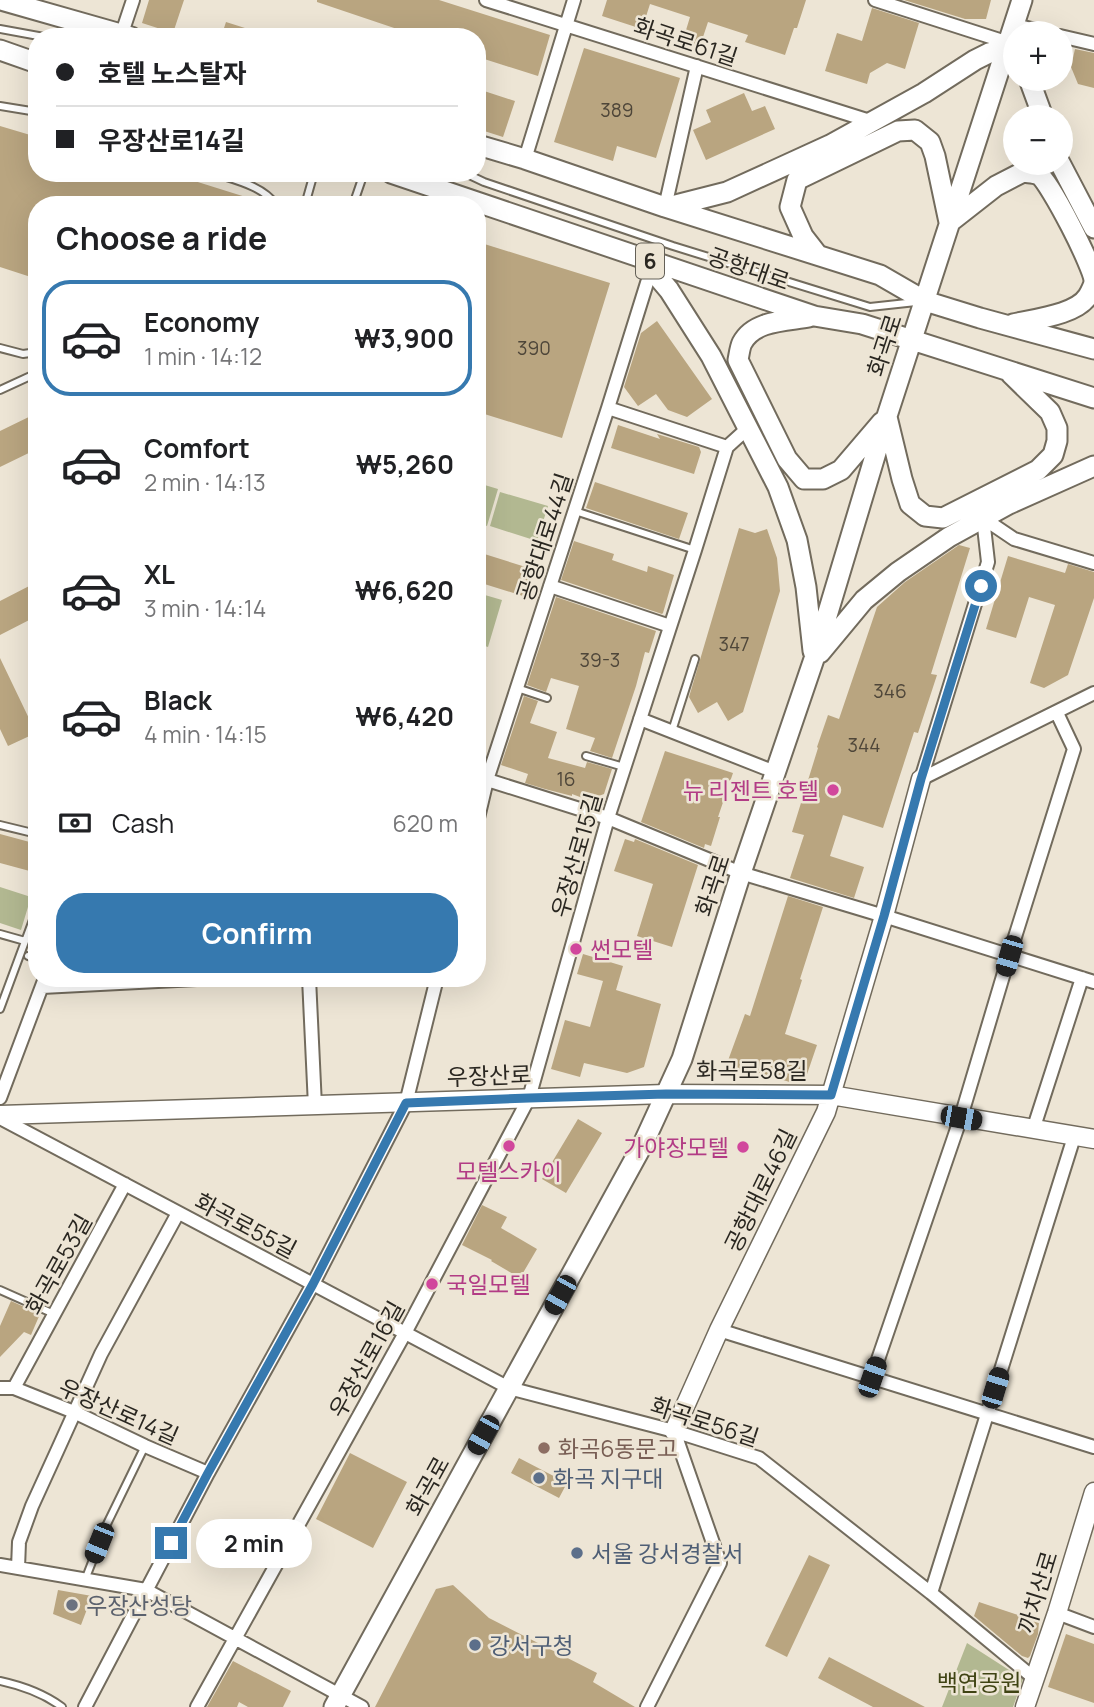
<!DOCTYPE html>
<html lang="en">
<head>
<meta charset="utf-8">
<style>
	:root { --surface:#fff; --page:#f6f6f6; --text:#202124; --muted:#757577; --line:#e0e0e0; --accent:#3679af }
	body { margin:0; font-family:Manrope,"Noto Sans KR",sans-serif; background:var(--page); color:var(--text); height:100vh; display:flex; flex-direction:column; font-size:26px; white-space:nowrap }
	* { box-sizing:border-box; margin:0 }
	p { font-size:23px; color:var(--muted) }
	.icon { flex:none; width:38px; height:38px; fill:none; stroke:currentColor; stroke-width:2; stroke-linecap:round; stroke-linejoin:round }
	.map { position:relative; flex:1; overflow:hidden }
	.side { position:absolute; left:28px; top:196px; width:458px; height:791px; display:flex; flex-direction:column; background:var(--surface); border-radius:28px; box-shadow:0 7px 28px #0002 }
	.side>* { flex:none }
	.hud { position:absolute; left:28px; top:28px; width:458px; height:154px; border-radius:28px; box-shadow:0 7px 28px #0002; display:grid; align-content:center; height:154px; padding:0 28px; background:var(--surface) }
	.buttons { position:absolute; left:1003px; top:21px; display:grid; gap:14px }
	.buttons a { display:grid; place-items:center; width:70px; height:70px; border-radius:50%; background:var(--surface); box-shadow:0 7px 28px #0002; font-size:35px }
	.end { position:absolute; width:32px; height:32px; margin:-16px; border:9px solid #3679af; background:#fff; box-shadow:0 0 0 4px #fff }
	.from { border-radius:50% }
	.bubble { position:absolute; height:49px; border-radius:24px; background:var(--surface); box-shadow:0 7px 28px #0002; font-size:23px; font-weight:700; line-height:49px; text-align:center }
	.car { position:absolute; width:21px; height:42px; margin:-21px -10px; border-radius:9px; box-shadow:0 0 5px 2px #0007; background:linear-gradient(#222 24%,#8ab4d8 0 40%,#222 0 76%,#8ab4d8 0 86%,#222 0) }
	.hud b { display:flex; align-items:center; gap:24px; height:66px; font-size:26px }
	.hud b+b { border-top:2px solid var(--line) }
	.hud i { width:18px; height:18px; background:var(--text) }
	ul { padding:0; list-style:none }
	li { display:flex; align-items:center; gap:21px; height:116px; margin:0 14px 10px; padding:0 14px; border:4px solid transparent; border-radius:28px }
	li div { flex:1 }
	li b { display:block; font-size:26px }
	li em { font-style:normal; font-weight:700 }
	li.current { border-color:var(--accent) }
	li>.icon { width:63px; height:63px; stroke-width:1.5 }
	h2 { padding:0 28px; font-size:32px; line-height:84px }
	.pay { display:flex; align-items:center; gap:18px; height:77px; padding:0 28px; font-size:26px }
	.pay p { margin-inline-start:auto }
	.button { display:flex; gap:14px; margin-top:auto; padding:14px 28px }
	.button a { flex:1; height:80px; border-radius:28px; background:var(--accent); color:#fff; font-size:28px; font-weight:700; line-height:80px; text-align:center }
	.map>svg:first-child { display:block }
</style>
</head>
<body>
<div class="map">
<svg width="1094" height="1707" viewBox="0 0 1094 1707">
	<rect width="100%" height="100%" fill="#ede5d5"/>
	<path fill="#b2b891" d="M 478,483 L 498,489 L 487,526 L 478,523 Z
		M 500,492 L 548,506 L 537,541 L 490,526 Z
		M 478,593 L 502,600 L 488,647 L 478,644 Z
		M 0,887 L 31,897 L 21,930 L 0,923 Z
		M 967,1643 L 1023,1679 L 1013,1707 L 942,1707 Z"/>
	<path fill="#b9a580" d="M 149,0 L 184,0 L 173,33 L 142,23 Z
		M 317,0 L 439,0 L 550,35 L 538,76 L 478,57 L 478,37 L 408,37 L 409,33 L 317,2 Z
		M 607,0 L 806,0 L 797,28 L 794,28 L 785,55 L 745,42 L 748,35 L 708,22 L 700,46 L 683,40 L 690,17 L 650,4 L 642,29 L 602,16 Z
		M 904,0 L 991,0 L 986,19 L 965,19 Z
		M 872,8 L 919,23 L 905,69 L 887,63 L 870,73 L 867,84 L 825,71 L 837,33 L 862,41 Z
		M 226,22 L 264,34 L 264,37 L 221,37 Z
		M 584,48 L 680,78 L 656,158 L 617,146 L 613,161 L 554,142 Z
		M 1075,49 L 1094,53 L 1094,88 L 1078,84 L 1071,67 Z
		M 478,89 L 515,101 L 503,137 L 478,129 Z
		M 744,93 L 752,111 L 765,106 L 775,129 L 706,160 L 693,130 L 711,122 L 706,110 Z
		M 0,126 L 37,137 L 37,173 L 169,173 L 262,202 L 261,205 L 37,205 L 37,279 L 0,267 Z
		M 478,242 L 610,283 L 562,438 L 478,412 Z
		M 657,321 L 712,399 L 687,417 L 668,410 L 656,394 L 638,406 L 624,387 L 641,333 Z
		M 37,413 L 37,449 L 0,467 L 0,431 Z
		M 618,425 L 660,439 L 657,434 L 699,447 L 701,452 L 694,474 L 611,448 Z
		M 595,482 L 688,513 L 679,539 L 586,508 Z
		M 739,528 L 755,533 L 767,529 L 777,558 L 780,591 L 743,712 L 728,721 L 717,702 L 698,713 L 689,697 Z
		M 574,541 L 614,554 L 612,560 L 647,572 L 648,566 L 674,575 L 663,613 L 662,614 L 561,580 Z
		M 959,545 L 970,548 L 931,674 L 937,675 L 918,733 L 914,732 L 883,828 L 843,815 L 830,856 L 864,867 L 854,898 L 790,878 L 804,835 L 792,832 L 818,748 L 817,747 L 828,715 L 839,719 L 877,607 L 905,582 Z
		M 478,552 L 532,569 L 523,596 L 478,582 Z
		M 1008,556 L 1065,573 L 1068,564 L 1094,572 L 1094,598 L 1068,675 L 1044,688 L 1030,683 L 1055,605 L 1029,597 L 1016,638 L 986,629 Z
		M 37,582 L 37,616 L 0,635 L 0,601 Z
		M 556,597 L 656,631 L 649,653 L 645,652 L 636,686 L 612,758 L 590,751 L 595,738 L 566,729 L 579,686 L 551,678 L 546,692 L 527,685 Z
		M 0,658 L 36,733 L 8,746 L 0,729 Z
		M 524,696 L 538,701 L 530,723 L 557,732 L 548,758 L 585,768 L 587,762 L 612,769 L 604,794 L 588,800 L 572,794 L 572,796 L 545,789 L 525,783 L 528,774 L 501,765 Z
		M 665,751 L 733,773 L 718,817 L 720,817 L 711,846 L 705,844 L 704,848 L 641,822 Z
		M 0,834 L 37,844 L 37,873 L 0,863 Z
		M 625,839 L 634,842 L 635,839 L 698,865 L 672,947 L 637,936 L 653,884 L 614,871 Z
		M 788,896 L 823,907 L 800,979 L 802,980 L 785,1034 L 817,1045 L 804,1083 L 793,1083 L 763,1074 L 761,1078 L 726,1066 L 745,1014 L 750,1016 Z
		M 583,954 L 623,966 L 616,990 L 661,1004 L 644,1067 L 627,1073 L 584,1063 L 580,1077 L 551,1069 L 565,1020 L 590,1027 L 603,981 L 577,974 Z
		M 578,1119 L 602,1133 L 566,1193 L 542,1179 Z
		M 482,1205 L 507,1217 L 501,1228 L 537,1249 L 520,1278 L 491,1261 L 492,1260 L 462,1245 Z
		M 11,1301 L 40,1314 L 31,1335 L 24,1332 L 0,1357 L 0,1326 Z
		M 350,1453 L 407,1482 L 373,1548 L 316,1519 Z
		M 519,1458 L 567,1483 L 559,1498 L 511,1473 Z
		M 809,1555 L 830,1565 L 787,1657 L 765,1646 Z
		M 453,1585 L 489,1618 L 597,1673 L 593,1682 L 635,1707 L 375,1707 L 436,1589 Z
		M 58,1590 L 92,1596 L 81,1625 L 53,1614 Z
		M 979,1602 L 1039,1622 L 1038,1634 L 1030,1656 L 1028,1658 L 1022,1656 L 974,1616 Z
		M 1066,1634 L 1094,1644 L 1094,1703 L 1048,1687 Z
		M 829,1657 L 925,1707 L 873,1707 L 818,1678 Z
		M 233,1661 L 291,1691 L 283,1707 L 248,1707 L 239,1702 L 237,1707 L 207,1707 Z"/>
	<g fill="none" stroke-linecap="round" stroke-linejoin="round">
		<defs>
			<path id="lane" d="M 0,29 L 44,37
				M 0,106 L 31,111 L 37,109
				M 214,173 C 235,180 263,186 276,205
				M 465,173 L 484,182 L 673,246 L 870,307 L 916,302
				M 305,205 L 314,173
				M 353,205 L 364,173
				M 0,348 L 23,354 L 37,352
				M 0,390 L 37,373
				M 575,511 L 695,550
				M 517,688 L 547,698
				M 672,731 L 695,659
				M 586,756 L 624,767
				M 0,825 L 37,834
				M 0,934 L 25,941
				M 28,956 L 37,959
				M 0,1009 L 37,909
				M 0,1290 L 54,1314
				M 85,1580 L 106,1526 L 145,1446
				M 0,1681 C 23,1686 43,1693 62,1707"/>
			<path id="street" d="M 486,0 L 873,122
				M 875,0 L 1009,43
				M 1015,25 L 1048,33
				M 122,33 L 133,0
				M 1060,36 L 1094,44
				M 525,159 L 574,0
				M 665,207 L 697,66
				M 608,408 L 727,447
				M 983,518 L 1014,539 L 1094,563
				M 550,586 L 670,626
				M 640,719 L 775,772
				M 478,777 L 608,818 L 741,873 L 884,916 L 1094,982
				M 921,779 L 988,562 L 983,518
				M 921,779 L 1094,693
				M 478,818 L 487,780 L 608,408 L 651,270
				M 309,978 L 315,1106
				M 42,987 L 216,978
				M 0,1098 L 45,978
				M 0,1118 L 509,1388 L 674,1431 L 759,1458 L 931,1593 L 1035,1679
				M 1033,1130 L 1082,978
				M 719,1330 L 1094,1447
				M 872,1377 L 961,1117 L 1009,956 L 1074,749 L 1057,713
				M 0,1388 L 14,1388 L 125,1184
				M 14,1388 L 74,1412 L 145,1446 L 208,1473
				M 0,1565 L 146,1590 L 362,1707
				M 18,1568 L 19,1542 L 32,1506 L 58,1449 L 101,1354 L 178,1213
				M 931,1593 L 1074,1137
				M 1057,1613 L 1094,1627
				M 85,1707 L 208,1473 L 313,1284 L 406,1103 L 437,978
				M 197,1707 L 405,1333 L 529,1098 L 608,818 L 695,550 L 727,447 L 748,428
				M 647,1707 L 720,1563 L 674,1431"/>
			<path id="secondary" d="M 0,1115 L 666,1094 L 831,1095 L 1094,1139
				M 674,1431 L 719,1330 L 826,1112 L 884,916 L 921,779
				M 1025,1707 L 1057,1613 L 1094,1492"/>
			<path id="primary" d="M 1,0 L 131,37
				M 0,50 L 37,63
				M 1029,79 L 1043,117
				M 478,145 L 525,159 L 665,207 L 880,275 L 925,301 L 980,318 L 1094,349
				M 1060,163 L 1094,228
				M 391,173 L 814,316 L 862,324 L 1094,398
				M 668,207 L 727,192 L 830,145 L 924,93 L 975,60 L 989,53 L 1008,48
				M 950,222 L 996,186 L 1023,172 C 1028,173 1035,173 1039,175 C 1050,182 1094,268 1094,281 C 1094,285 1090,293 1088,296 C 1076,315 1034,319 1013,324
				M 817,254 L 803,236 L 790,207 L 797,180 L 898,131 L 915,130 L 930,142 L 935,156 L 949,222
				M 642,258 L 669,290 L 711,356 L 778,487 L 797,540 L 806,587 L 813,651
				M 809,317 C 787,321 754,320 742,343 C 740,347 739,355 738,360 L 787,459 L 804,479 L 823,479 L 841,470 L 882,422
				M 887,417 L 902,479 L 910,504 L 925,516 L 943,518 L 1038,470 L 1053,455 L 1057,441 L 1057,428 L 1050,412 L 1011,374
				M 820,653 L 864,600 L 898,572 L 949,537 L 1009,504 L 1094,466
				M 334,1707 L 643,1144 L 682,1059 L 741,873 L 814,659 L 887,416 L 1022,0"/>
		</defs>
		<use href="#lane" stroke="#726b5d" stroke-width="10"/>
		<use href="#street" stroke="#726b5d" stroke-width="16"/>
		<use href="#secondary" stroke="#726b5d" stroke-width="21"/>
		<use href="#primary" stroke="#726b5d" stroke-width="23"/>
		<use href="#lane" stroke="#fff" stroke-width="6"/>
		<use href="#street" stroke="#fff" stroke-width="12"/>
		<use href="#secondary" stroke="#fff" stroke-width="18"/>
		<use href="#primary" stroke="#fff" stroke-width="19"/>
	</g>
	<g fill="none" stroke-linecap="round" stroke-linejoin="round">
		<path stroke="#3679af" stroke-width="9" d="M 171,1543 L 208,1473 L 313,1284 L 406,1103 L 529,1098 L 666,1094 L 831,1095 L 884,916 L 921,779 L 981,586"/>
	</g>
	<g fill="#d1479c" stroke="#ede5d5" stroke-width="2.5">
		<circle cx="833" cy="790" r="7"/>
		<circle cx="576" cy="949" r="7"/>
		<circle cx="509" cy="1146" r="7"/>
		<circle cx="743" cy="1147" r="7"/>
		<circle cx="432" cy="1284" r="7"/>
	</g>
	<circle fill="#8d6e63" stroke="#ede5d5" stroke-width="2.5" cx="544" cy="1448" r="7"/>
	<g fill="#5c6f8a" stroke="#ede5d5" stroke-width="2.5">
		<circle cx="539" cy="1478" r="7"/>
		<circle cx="577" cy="1553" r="7"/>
		<circle cx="475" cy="1645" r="7"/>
	</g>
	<circle fill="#6b7280" stroke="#ede5d5" stroke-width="2.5" cx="72" cy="1605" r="7"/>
	<g text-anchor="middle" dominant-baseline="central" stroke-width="5" stroke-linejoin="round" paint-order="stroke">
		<g font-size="19" fill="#4e4639">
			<text x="617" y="110">389</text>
			<text x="534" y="348">390</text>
			<text x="734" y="644">347</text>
			<text x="600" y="660">39-3</text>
			<text x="890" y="691">346</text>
			<text x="864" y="745">344</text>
			<text x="566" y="779">16</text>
		</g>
		<rect fill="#ede5d5" stroke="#646057" stroke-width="2" x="636" y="243.5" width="28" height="35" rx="5"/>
		<g font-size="21" font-weight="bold" fill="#2a2721">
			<text x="650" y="261">6</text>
		</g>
		<g font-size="23" fill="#2a2721" stroke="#ede5d5">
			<text transform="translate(686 41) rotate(18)">화곡로61길</text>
			<text transform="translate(749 268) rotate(19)">공항대로</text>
			<text transform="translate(884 345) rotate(-72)">화곡로</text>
			<text transform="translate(544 537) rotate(-72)">공항대로44길</text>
			<text transform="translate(576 855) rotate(-74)">우장산로15길</text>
			<text transform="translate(712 885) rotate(-72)">화곡로</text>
			<text x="752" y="1070">화곡로58길</text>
			<text transform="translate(489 1075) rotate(-2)">우장산로</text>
			<text transform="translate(760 1190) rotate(-64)">공항대로46길</text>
			<text transform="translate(246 1225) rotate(28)">화곡로55길</text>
			<text transform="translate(58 1264) rotate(-61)">화곡로53길</text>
			<text transform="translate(366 1359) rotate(-61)">우장산로16길</text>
			<text transform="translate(119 1411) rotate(24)">우장산로14길</text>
			<text transform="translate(705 1421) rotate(18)">화곡로56길</text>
			<text transform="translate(427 1486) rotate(-61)">화곡로</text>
			<text transform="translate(1037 1592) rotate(-73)">까치산로</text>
		</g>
		<g font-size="23" fill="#b23c85" stroke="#ede5d5" text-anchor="end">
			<text x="819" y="790">뉴 리젠트 호텔</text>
			<text x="590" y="949" text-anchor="start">썬모텔</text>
			<text x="729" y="1147">가야장모텔</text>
			<text x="509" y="1171" text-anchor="middle">모텔스카이</text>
			<text x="446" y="1284" text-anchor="start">국일모텔</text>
		</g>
		<g font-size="23" fill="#785e54" stroke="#ede5d5" text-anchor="start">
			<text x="558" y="1448">화곡6동문고</text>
		</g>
		<g font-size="23" fill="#4e5e75" stroke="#ede5d5" text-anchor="start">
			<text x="553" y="1478">화곡 지구대</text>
			<text x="591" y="1553">서울 강서경찰서</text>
			<text x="489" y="1645">강서구청</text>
		</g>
		<g font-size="23" fill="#5b616d" stroke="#ede5d5" text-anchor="start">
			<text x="86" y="1605">우장산성당</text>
		</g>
		<g font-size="23" fill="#3f4313" stroke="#ede5d5">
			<text x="979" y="1682">백연공원</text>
		</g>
	</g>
</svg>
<div class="buttons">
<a>+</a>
<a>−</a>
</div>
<i class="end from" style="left:981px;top:586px"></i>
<i class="end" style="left:171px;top:1543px"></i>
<div class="bubble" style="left:196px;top:1519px;width:116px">2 min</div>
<i class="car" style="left:1009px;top:956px;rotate:196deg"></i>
<i class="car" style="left:961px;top:1118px;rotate:100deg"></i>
<i class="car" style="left:560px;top:1295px;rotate:209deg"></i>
<i class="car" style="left:872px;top:1377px;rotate:19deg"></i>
<i class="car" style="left:995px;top:1388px;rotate:17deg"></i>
<i class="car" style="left:483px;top:1435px;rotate:209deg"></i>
<i class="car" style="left:99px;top:1543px;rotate:202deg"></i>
<div class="hud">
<b><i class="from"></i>호텔 노스탈자</b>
<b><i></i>우장산로14길</b>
</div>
<section class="side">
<h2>Choose a ride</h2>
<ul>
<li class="current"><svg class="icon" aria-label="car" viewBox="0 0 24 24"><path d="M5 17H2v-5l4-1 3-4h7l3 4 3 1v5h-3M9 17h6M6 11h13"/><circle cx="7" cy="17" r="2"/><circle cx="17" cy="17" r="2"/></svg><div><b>Economy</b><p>1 min · 14:12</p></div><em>₩3,900</em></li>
<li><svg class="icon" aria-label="car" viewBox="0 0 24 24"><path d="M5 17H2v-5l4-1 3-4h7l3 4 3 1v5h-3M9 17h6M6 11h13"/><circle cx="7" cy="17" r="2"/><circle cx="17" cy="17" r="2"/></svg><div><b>Comfort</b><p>2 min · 14:13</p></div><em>₩5,260</em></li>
<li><svg class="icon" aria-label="car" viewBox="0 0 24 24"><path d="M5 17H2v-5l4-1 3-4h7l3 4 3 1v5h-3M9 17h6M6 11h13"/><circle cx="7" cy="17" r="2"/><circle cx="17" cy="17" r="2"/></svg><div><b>XL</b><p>3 min · 14:14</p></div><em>₩6,620</em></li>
<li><svg class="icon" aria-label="car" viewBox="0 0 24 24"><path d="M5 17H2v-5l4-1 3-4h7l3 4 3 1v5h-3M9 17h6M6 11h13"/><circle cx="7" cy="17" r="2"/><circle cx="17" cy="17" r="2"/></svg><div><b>Black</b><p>4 min · 14:15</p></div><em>₩6,420</em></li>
</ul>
<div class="pay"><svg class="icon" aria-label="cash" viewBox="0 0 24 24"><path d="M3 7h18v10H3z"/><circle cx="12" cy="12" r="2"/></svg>Cash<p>620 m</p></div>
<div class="button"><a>Confirm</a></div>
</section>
</div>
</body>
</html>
